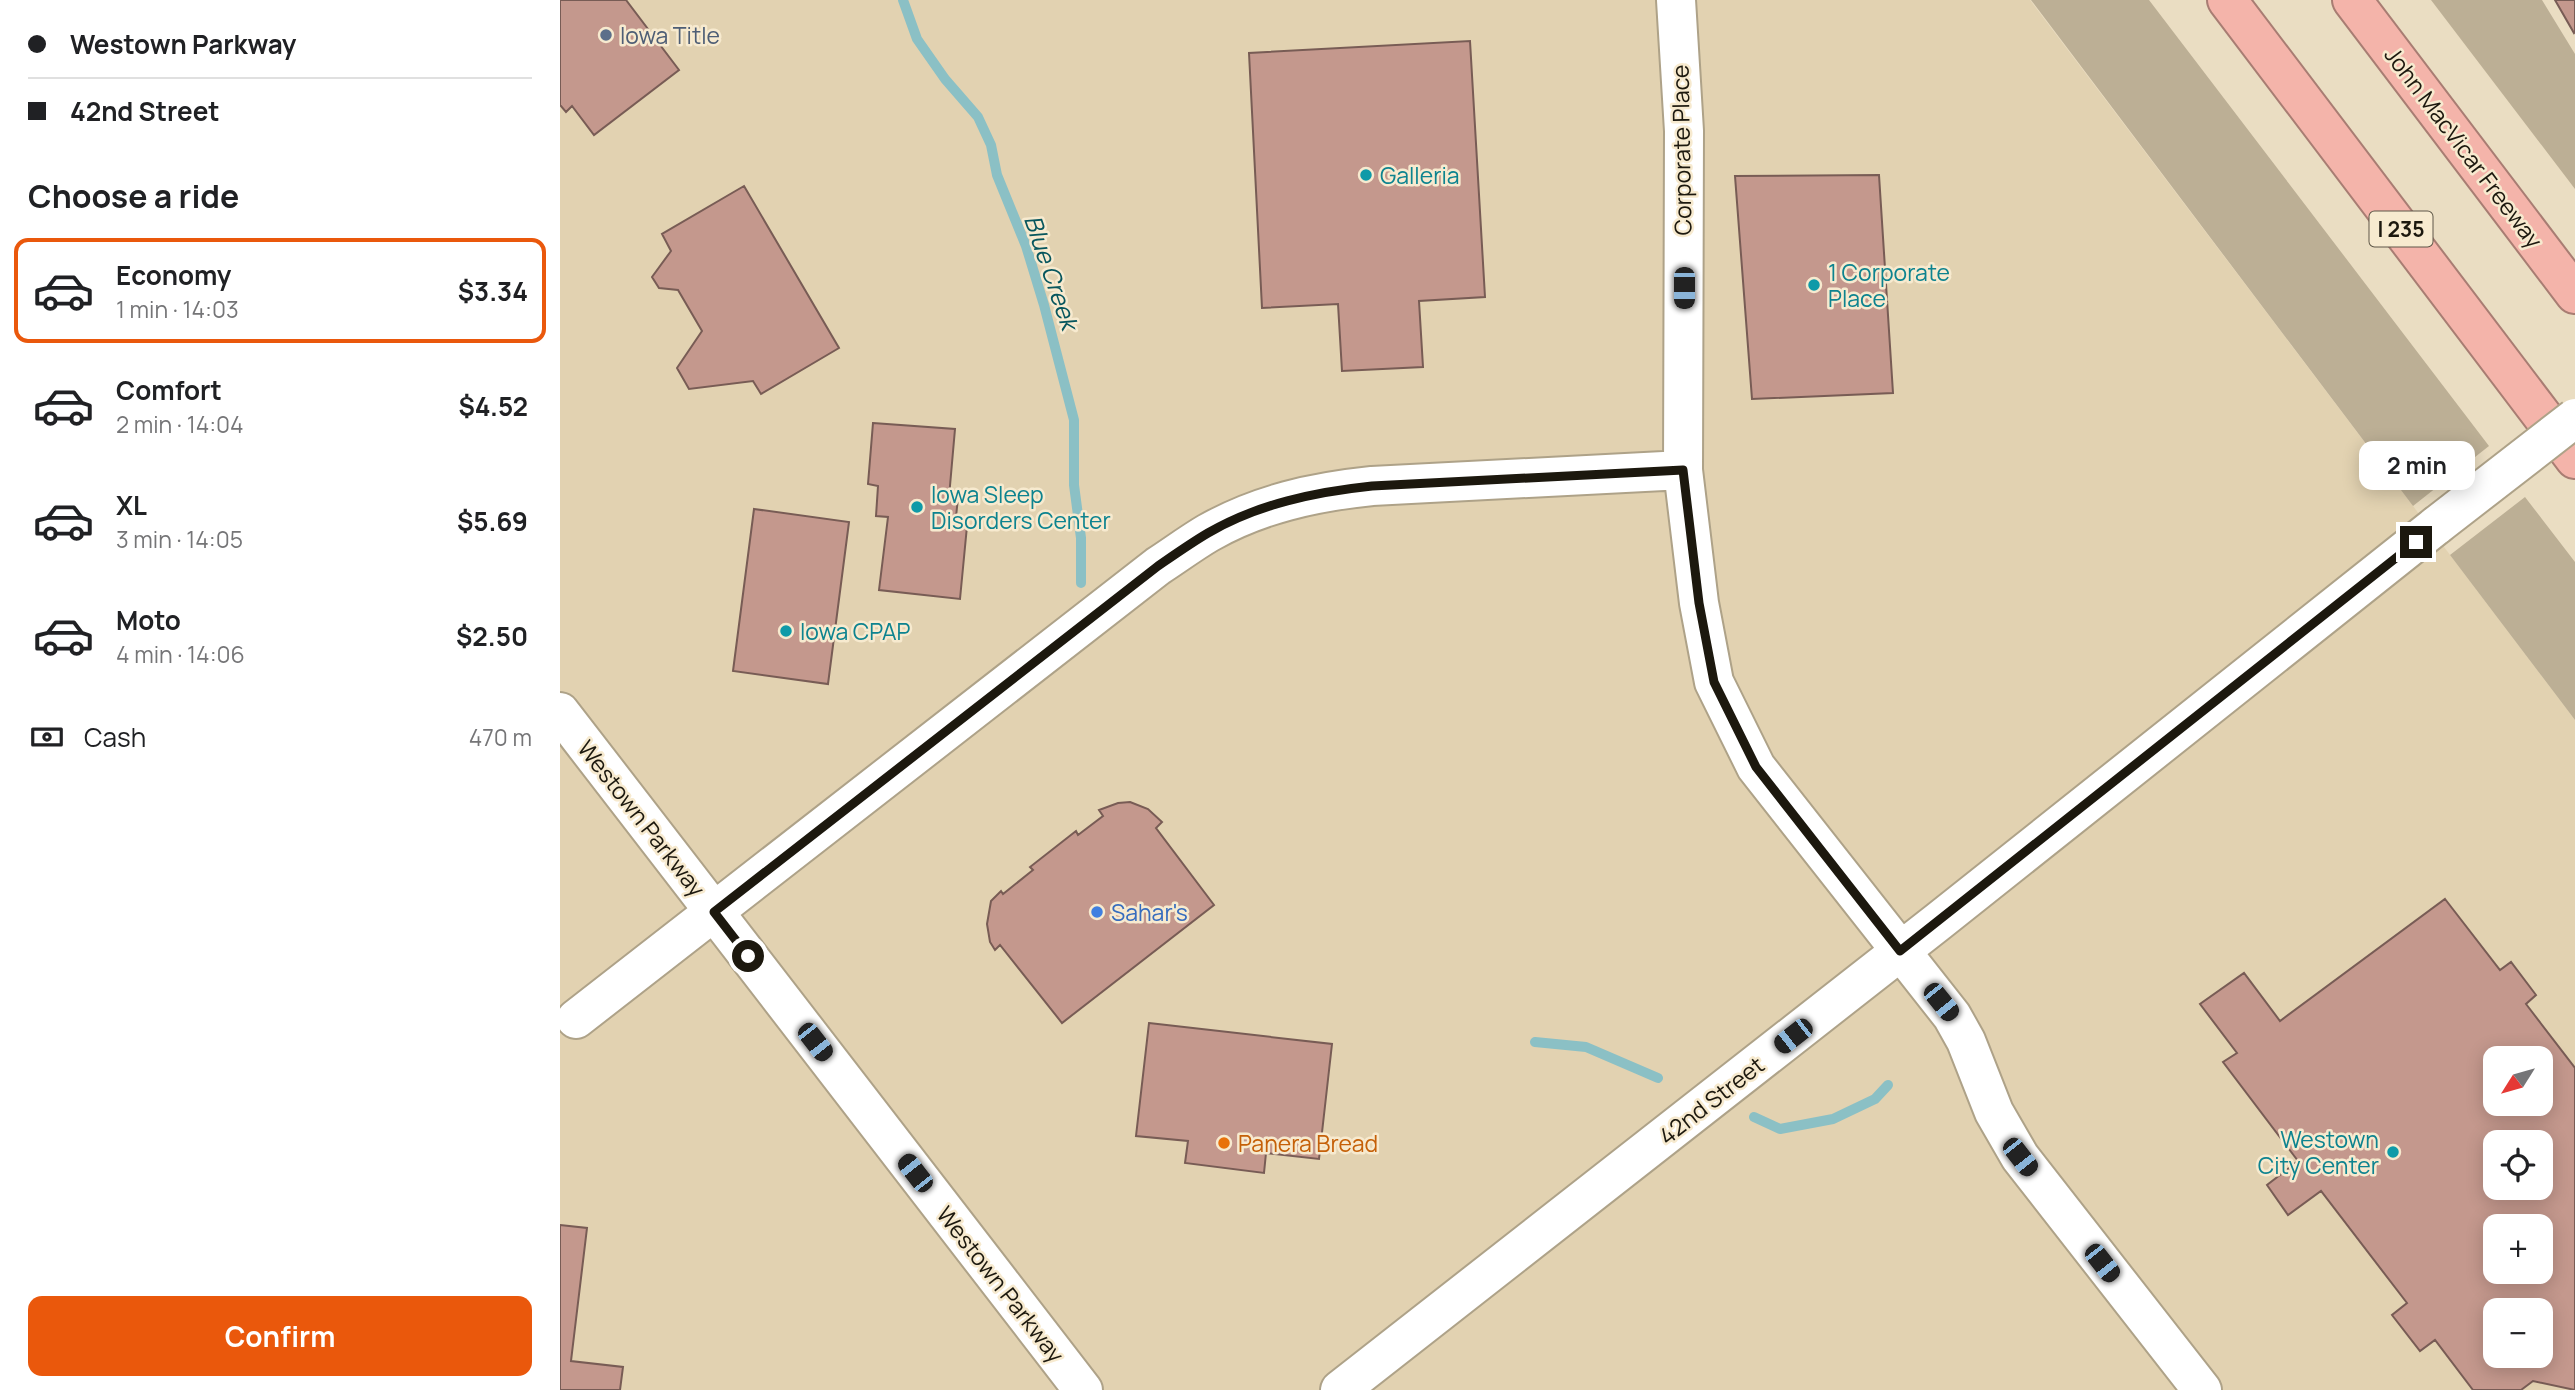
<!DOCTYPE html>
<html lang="en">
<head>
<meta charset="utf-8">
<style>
	:root { --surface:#fff; --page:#f6f6f6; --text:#202124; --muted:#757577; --line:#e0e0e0; --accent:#ea580c }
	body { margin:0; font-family:Manrope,sans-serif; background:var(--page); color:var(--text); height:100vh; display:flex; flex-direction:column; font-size:26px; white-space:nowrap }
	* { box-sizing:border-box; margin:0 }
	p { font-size:23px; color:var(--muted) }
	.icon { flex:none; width:38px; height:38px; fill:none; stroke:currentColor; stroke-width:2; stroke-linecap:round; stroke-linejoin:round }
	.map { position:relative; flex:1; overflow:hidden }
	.details { display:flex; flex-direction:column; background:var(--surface); width:560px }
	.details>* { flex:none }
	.banner { display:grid; align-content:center; height:154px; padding:0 28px; background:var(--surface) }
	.needle { width:46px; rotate:233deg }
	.tools { position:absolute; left:1923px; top:1046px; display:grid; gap:14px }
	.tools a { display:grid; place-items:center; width:70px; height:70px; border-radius:14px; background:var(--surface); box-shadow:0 4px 18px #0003; font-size:35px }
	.end { position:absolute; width:32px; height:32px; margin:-16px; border:9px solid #1c180e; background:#fff; box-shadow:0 0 0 4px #fff }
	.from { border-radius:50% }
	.bubble { position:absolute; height:49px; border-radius:14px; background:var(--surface); box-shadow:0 4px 18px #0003; font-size:23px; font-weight:700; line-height:49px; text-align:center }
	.car { position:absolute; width:21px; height:42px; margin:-21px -10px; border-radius:9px; box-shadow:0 0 5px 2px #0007; background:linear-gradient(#222 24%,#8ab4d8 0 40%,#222 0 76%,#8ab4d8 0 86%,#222 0) }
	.banner b { display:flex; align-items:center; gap:24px; height:66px; font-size:26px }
	.banner b+b { border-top:2px solid var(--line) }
	.banner i { width:18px; height:18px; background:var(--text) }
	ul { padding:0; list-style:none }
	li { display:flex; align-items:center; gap:21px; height:105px; margin:0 14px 10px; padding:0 14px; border:4px solid transparent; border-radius:14px }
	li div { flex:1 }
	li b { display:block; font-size:26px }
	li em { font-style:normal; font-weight:700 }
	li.on { border-color:var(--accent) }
	li>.icon { width:63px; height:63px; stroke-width:1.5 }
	h2 { padding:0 28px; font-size:32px; line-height:84px }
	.pay { display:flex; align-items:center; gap:18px; height:77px; padding:0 28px; font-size:26px }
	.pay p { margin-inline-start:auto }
	.cta { display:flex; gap:14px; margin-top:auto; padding:14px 28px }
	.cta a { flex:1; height:80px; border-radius:14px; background:var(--accent); color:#fff; font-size:28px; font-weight:700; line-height:80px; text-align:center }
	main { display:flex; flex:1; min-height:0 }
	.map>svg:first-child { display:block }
</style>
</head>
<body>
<main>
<section class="details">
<div class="banner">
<b><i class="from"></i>Westown Parkway</b>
<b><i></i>42nd Street</b>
</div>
<h2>Choose a ride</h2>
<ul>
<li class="on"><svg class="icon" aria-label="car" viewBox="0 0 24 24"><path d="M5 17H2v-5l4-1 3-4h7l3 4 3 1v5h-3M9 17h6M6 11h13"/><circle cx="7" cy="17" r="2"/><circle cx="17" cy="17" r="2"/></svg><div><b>Economy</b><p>1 min · 14:03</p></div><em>$3.34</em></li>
<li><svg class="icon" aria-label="car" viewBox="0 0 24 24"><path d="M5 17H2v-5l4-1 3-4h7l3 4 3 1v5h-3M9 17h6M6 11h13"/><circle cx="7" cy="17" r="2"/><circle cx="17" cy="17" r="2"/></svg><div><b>Comfort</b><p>2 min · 14:04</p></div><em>$4.52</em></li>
<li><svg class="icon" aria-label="car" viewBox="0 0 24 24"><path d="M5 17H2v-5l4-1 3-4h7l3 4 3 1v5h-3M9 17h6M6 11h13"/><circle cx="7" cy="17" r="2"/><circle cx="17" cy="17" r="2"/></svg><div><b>XL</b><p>3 min · 14:05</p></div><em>$5.69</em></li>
<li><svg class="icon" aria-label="car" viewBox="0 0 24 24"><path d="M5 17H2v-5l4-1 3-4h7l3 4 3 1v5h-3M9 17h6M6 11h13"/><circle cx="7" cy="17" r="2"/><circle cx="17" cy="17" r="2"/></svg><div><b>Moto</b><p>4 min · 14:06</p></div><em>$2.50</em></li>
</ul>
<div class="pay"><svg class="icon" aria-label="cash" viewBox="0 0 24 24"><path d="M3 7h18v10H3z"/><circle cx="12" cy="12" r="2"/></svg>Cash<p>470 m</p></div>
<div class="cta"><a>Confirm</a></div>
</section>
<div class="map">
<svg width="2015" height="1390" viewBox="0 0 2015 1390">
	<rect width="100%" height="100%" fill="#eaddc2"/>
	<path fill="#e2d2b1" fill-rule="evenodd" d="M 0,0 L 1470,0 L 2015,720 L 2015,1390 L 0,1390 ZM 1936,1059 L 1981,1059 L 1981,1104 L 1936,1104 ZM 1936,1143 L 1981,1143 L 1981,1188 L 1936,1188 ZM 1936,1227 L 1981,1227 L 1981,1272 L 1936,1272 ZM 1936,1311 L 1981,1311 L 1981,1356 L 1936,1356 Z"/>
	<path fill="#bcaf95" d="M 1471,0 L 1589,0 L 1929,446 L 1853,506 Z
		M 1871,0 L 1982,0 L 2015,54 L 2015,189 Z
		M 1965,497 L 2015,562 L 2015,720 L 1890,555 Z"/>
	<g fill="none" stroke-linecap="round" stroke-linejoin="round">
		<path stroke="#8bc0c5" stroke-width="10" d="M 343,0 L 357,39 L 385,79 L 418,117 L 431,145 L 437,175 L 466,246 L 484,305 L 514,420 L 514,485 L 521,538 L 521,583
			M 975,1042 L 1026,1047 L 1098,1078
			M 1194,1117 L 1220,1129 L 1273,1119 L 1315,1099 L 1328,1085"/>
	</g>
	<path fill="#c4988d" stroke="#785c55" stroke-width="2" fill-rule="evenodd" d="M 0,0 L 66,0 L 119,70 L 34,135 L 12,106 L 6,112 L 0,105 Z
		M 1995,0 L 2015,0 L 2015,32 L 2014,33 Z
		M 910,41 L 925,297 L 859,301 L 863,367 L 782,371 L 778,304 L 702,308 L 689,53 Z
		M 1319,175 L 1333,393 L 1192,399 L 1175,176 Z
		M 184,186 L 279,348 L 201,394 L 193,381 L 129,389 L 117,368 L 142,331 L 118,290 L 99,288 L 92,277 L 111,251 L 102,234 Z
		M 313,423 L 395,429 L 389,497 L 398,498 L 395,526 L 407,526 L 400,599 L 319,590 L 328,517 L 316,516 L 318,486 L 308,484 Z
		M 194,509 L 289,522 L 268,684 L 173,671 Z
		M 570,802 L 588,809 L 602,822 L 596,828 L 654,905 L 502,1023 L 440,945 L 435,950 L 430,942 L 427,924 L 431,901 L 441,891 L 443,894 L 473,870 L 470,867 L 516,831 L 518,835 L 543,816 L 539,810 L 558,803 Z
		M 1885,899 L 1940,970 L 1951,962 L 1976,995 L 1966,1004 L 2015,1068 L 2015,1390 L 1973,1381 L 1961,1390 L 1913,1390 L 1875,1340 L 1860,1351 L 1832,1315 L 1847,1303 L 1761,1191 L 1728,1215 L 1707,1185 L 1738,1161 L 1663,1062 L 1677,1053 L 1640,1004 L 1684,973 L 1720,1021 ZM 1936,1059 L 1981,1059 L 1981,1104 L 1936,1104 ZM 1936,1143 L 1981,1143 L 1981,1188 L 1936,1188 ZM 1936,1227 L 1981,1227 L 1981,1272 L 1936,1272 ZM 1936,1311 L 1981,1311 L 1981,1356 L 1936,1356 Z
		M 589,1023 L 772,1044 L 759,1159 L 706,1153 L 704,1173 L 625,1163 L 628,1141 L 576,1136 Z
		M 0,1225 L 27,1228 L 11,1361 L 63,1367 L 60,1390 L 0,1390 Z"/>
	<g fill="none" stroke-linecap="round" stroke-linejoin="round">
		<defs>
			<path id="minor" d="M 1116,0 L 1124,131 L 1123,470 L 1139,603 L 1154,682 L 1196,767 L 1392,1016 L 1406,1041 L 1434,1112 L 1460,1157 L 1642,1390
				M 0,712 L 523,1390
				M 16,1019 L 598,566 C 615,555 631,543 648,533 C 699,504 754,492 812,486 L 1123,470
				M 780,1390 L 1379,921 L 1877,525"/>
			<path id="highway" d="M 1667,0 L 2015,459
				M 1792,0 L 2015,294"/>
		</defs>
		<use href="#minor" stroke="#aea288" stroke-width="42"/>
		<use href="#highway" stroke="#a87d73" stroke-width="42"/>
		<use href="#minor" stroke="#fff" stroke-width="38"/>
		<use href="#highway" stroke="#f4b4aa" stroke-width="38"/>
		<defs>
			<path id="minor-bridge" d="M 1877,525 L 2015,418"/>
		</defs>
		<use href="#minor-bridge" stroke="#aea288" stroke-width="42" stroke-linecap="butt"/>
		<use href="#minor-bridge" stroke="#fff" stroke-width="38"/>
	</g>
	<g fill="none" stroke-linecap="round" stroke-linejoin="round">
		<path stroke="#1c180e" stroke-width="9" d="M 188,956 L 154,912 L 598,566 C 614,555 631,543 648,533 C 698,504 755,492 812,486 L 1123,470 L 1139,603 L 1154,682 L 1196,767 L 1340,951 L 1856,542"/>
	</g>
	<circle fill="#5c6f8a" stroke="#f7eacf" stroke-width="2.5" cx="46" cy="35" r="7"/>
	<g fill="#0f9aa8" stroke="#f7eacf" stroke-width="2.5">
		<circle cx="806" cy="175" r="7"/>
		<circle cx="1254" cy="285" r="7"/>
		<circle cx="357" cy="507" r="7"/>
		<circle cx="226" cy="631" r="7"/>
		<circle cx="1833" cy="1152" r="7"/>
	</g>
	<circle fill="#3f7fe0" stroke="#f7eacf" stroke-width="2.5" cx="537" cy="912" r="7"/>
	<circle fill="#e8710a" stroke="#f7eacf" stroke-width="2.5" cx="664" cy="1143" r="7"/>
	<g text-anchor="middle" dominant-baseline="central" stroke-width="5" stroke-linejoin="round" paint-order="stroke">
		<rect fill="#f7eacf" stroke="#5e5748" stroke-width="2" x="1809.5" y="211.5" width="63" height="35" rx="5"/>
		<g font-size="21" font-weight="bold" fill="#1c180e">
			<text x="1841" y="229">I 235</text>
		</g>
		<g font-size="23" fill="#4e5e75" stroke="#f7eacf" text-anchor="start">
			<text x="60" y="35">Iowa Title</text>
		</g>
		<g font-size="23" fill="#1c180e" stroke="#f7eacf">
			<text transform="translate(1904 147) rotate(53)">John MacVicar Freeway</text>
			<text transform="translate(1121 150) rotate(-91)">Corporate Place</text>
			<text transform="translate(82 818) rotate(52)">Westown Parkway</text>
			<text transform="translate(1151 1100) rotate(-38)">42nd Street</text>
			<text transform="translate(441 1284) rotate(52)">Westown Parkway</text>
		</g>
		<g font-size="23" fill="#0d838f" stroke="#f7eacf" text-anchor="start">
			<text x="820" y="175">Galleria</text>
			<text x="1268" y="272">1 Corporate<tspan x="1268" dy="26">Place</tspan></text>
			<text x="371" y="494">Iowa Sleep<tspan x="371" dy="26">Disorders Center</tspan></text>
			<text x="240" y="631">Iowa CPAP</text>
			<text x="1819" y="1139" text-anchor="end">Westown<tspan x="1819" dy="26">City Center</tspan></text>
		</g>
		<g font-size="23" fill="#366cbe" stroke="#f7eacf" text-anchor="start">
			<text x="551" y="912">Sahar's</text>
		</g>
		<g font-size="23" fill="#c56008" stroke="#f7eacf" text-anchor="start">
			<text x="678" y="1143">Panera Bread</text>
		</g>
		<g font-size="24" font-style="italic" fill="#07565d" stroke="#f7eacf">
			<text transform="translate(492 272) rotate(71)">Blue Creek</text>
		</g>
	</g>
</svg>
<div class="tools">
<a><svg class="needle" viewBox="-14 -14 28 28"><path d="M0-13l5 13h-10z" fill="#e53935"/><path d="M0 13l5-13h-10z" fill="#757577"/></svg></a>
<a><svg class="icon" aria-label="locate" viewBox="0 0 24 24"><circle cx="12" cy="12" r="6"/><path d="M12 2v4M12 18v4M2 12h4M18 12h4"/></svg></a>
<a>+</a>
<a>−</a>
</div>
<i class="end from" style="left:188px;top:956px"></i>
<i class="end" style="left:1856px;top:542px"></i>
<div class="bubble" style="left:1799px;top:441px;width:116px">2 min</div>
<i class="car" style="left:1124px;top:288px;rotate:180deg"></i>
<i class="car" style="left:1381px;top:1002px;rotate:141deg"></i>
<i class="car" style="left:1233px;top:1036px;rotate:232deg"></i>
<i class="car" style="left:255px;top:1042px;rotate:142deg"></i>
<i class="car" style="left:1460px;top:1157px;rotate:142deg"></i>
<i class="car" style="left:355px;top:1173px;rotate:322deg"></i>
<i class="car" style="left:1542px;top:1263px;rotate:142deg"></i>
</div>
</main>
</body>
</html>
